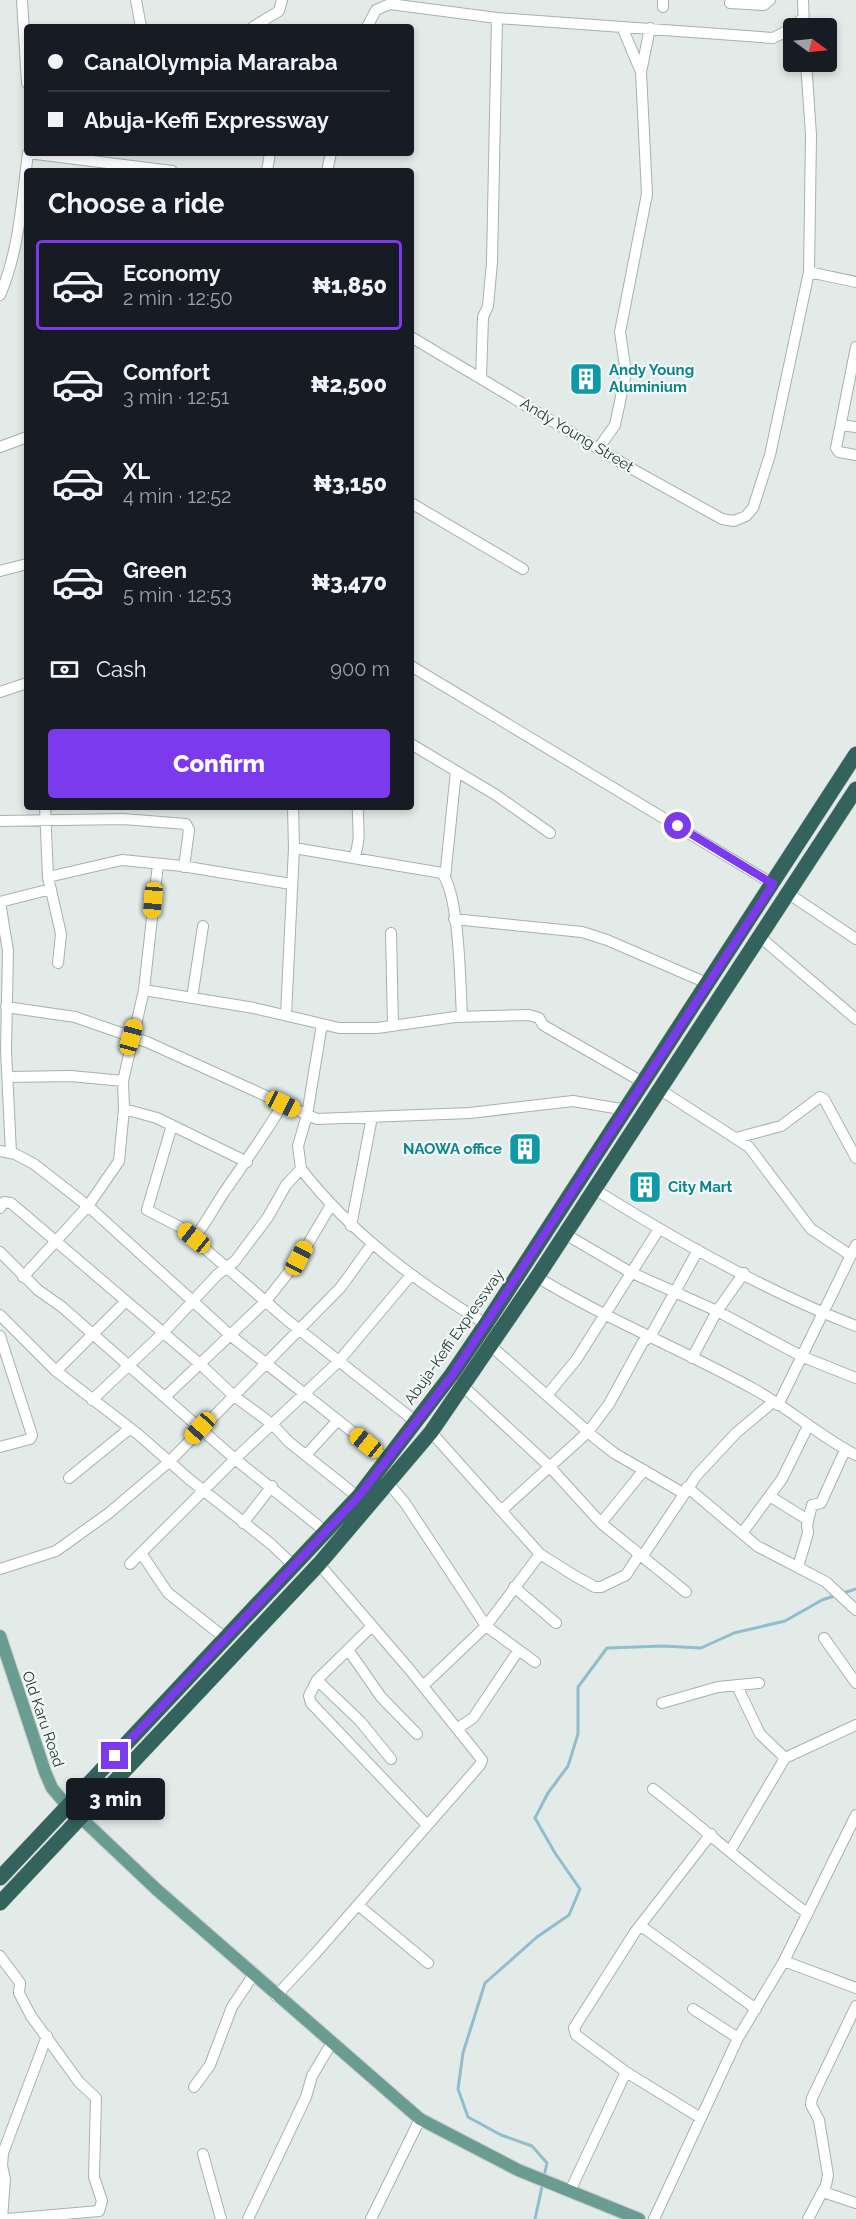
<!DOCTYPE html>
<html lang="en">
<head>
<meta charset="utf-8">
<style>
	:root { --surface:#171b24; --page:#20242c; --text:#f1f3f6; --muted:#9ea1a6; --line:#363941; --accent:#7c3aed }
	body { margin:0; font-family:Raleway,sans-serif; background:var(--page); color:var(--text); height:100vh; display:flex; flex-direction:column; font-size:22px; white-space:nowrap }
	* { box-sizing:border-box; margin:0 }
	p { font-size:20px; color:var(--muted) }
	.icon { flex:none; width:33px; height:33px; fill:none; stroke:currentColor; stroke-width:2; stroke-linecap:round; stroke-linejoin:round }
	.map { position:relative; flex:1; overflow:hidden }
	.side { position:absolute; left:24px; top:168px; width:390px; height:642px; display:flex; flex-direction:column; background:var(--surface); border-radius:6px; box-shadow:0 3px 9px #0003 }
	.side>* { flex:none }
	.top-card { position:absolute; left:24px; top:24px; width:390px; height:132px; border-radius:6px; box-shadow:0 3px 9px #0003; display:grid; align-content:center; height:132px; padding:0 24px; background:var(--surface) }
	.needle { width:39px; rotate:105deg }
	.controls { position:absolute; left:783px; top:18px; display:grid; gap:12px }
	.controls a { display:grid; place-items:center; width:54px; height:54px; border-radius:6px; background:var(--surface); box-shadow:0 3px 9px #0003; font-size:30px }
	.end { position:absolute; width:27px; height:27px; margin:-14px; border:8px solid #7c3aed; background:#fff; box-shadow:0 0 0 3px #fff }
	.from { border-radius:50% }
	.bubble { position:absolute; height:42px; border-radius:6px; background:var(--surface); box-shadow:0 3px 9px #0003; font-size:20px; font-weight:800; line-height:42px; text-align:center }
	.car { position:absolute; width:18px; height:36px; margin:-18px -9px; border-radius:8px; box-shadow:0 0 4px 2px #0007; background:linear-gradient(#f5c518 24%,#345 0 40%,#f5c518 0 76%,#345 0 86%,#f5c518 0) }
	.top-card b { display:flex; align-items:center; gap:21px; height:57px; font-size:22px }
	.top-card b+b { border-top:2px solid var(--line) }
	.top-card i { width:15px; height:15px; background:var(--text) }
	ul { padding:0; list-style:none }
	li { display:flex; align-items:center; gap:18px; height:90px; margin:0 12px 9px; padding:0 12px; border:3px solid transparent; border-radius:6px }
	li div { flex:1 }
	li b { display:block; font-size:22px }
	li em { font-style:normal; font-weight:800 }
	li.current { border-color:var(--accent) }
	li>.icon { width:54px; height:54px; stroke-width:1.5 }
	h2 { padding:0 24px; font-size:27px; line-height:72px }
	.pay { display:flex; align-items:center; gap:15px; height:66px; padding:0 24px; font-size:22px }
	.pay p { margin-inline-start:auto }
	.button { display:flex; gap:12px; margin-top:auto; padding:12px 24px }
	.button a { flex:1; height:69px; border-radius:6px; background:var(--accent); color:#fff; font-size:24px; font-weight:800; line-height:69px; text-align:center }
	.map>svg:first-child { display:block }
</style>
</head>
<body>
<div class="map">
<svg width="856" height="2219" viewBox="0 0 856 2219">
	<rect width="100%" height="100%" fill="#e2ebe8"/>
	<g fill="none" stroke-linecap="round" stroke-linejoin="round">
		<path stroke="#90beca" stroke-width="3" d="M 843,1593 L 856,1589
			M 544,2176 L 547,2163 L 532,2146 L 501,2135 L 468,2117 L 458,2089 L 463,2053 L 485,1983 L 537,1937 L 569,1915 L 580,1889 L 555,1853 L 535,1818 L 548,1793 L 568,1766 L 578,1734 L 578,1687 L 607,1648 L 663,1646 L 701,1648 L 734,1633 L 785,1621 L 822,1600 L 837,1595
			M 535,2219 L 543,2182"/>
		<defs>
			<path id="minor" d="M 22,0 L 27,83
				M 136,0 L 141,27
				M 803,0 L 804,28
				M 730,3 L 764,5 L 770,0
				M 663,7 L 663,0
				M 253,27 L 279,11 L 282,0
				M 367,27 L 376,10 L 390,4 L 497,18 L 773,38 L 791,29 L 803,18
				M 622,27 L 641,72
				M 28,153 L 172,171
				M 267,171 L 270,153
				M 327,171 L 331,153
				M 809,272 L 856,282
				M 0,295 C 19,252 22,199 28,153
				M 411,337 L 634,470 L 722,519 L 734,521 L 746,516 L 753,508 L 770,455 L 809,272 L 811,135 L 806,62
				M 856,347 L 836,448 L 839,452 L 856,455
				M 481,378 L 483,317 L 488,306 L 492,262 L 497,18
				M 841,425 L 856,427
				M 0,447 L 27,437
				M 598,449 L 615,425 L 626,373 L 620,332 L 647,194 L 641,72 L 650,28
				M 411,503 L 523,569
				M 0,571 L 27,564
				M 411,666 L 773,884
				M 0,692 L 27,683
				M 411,744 L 496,795 L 550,833
				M 45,807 L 48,877 L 61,934 L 58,963
				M 293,807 L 294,848
				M 0,821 L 123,819 L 186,824 L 189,830 L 184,867
				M 354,858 C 362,838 357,825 358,807
				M 48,877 L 122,860 L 182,866 L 291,884
				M 445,878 L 456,771
				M 789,894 L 856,939
				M 0,902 L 8,951 L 6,1050 L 11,1153
				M 0,902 L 51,889
				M 454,919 L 582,932 L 607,940 L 709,984
				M 391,933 L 393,1026
				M 760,937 L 856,1019
				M 144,990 L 254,1008 L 339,1028 L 377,1028 L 455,1017 L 529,1015 L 539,1018 L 543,1025 L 644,1083
				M 192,998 L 203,926
				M 6,1007 L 75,1017 L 147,1042 L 317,1119 L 470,1113 L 573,1101 L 627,1110
				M 286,1015 L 294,848 L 442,873 C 460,897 460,984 462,1017
				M 8,1077 L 71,1076 L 123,1081
				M 659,1089 L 749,1147 L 811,1229 L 850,1255
				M 124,1109 L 157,1118 L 247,1162
				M 172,1125 L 147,1210 L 180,1227 L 287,1320 L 416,1422
				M 736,1138 L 781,1126 L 820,1097 L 824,1099 L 856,1158
				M 0,1151 L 15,1154 L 34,1164 L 88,1206 L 230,1335 L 388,1460
				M 301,1169 C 352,1234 416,1282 486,1324
				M 594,1189 C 677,1241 765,1291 856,1326
				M 0,1208 L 4,1202 L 11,1203 L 200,1364 L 234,1396 L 272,1424 L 289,1442 L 358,1497
				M 351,1226 L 372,1117
				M 565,1234 L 630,1272 L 717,1311 L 803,1357 L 856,1378
				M 194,1238 C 207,1222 214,1207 225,1191 C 245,1162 265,1134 283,1104
				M 0,1252 L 38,1290 L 62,1307 L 235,1459 L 326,1532
				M 23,1277 L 88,1206 L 119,1161 L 124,1109 L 123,1081 L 144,990 L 158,864
				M 537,1277 C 606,1319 681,1349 752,1388 C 789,1408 819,1436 856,1455
				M 0,1315 L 56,1371 L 139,1435 L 189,1479 L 271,1544 L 294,1566
				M 0,1336 L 32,1435 L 30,1439 L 0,1447
				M 491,1346 L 595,1438 L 614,1453 L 683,1493
				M 692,1358 L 717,1311 L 744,1273
				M 56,1371 L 125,1302
				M 464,1387 L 549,1466 L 601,1523 L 686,1592
				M 548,1394 L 576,1360 L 659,1229
				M 165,1397 L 266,1301 L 299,1259 L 331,1205
				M 92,1400 L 163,1333 L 217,1275 L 235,1261 L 268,1217 L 286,1185 L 301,1169 L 298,1146 L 307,1115 L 322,1024
				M 778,1405 L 856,1245
				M 431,1432 L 540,1554 L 575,1576 L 595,1587 L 601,1587 L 626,1575 L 639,1555
				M 307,1454 L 338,1420
				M 69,1478 L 128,1430
				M 389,1484 L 405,1503 L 486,1626 L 535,1662
				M 687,1487 L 757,1546 L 826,1582 L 856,1610
				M 771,1497 L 808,1520
				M 502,1510 L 588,1432 L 609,1404 L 643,1342 L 650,1337 L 698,1250
				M 243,1523 L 272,1486
				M 601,1523 L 644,1470
				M 743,1532 L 782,1479 L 808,1426
				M 141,1553 L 168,1593 L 225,1638
				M 642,1557 L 697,1475 L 736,1433 L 773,1402
				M 130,1564 L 235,1459 L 338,1362 L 411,1275
				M 798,1567 L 808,1533 L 807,1525 L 812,1505 L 821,1503 L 845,1450
				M 0,1569 L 56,1551 L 109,1513 L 170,1461 L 341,1287 L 372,1244
				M 514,1587 L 556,1623
				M 372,1626 L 317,1680 L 309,1696 L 311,1703 L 427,1825
				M 824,1638 L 856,1683
				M 349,1651 L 381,1697 L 417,1734
				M 317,1680 L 360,1721 L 391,1759
				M 423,1686 L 486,1626 L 540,1554
				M 737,1686 L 760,1734 L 785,1758
				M 662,1703 L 718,1687 L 759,1683
				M 458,1728 L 473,1718 L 518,1651
				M 653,1789 C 705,1829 754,1874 807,1913
				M 730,1851 L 785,1758 L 856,1725
				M 358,1905 L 428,1963
				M 641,1926 L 756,2009
				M 0,1956 L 20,1983 L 19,1993 L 31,2016 L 79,2082 L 96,2098 L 94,2177 L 102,2201 L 99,2211 L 7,2219
				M 784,1961 L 856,1988
				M 276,1996 L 315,1954 L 480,1765 L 482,1760 L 410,1670 L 319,1564
				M 693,2009 L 738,2038
				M 194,2087 L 210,2065 L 232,2007 L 254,1974
				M 699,2117 L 626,2072 L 576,2035 L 574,2028 L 635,1932 L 711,1834
				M 203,2154 L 221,2219
				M 570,2191 L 626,2072
				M 821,2194 L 826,2193 L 856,2203
				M 2,2219 L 5,2179 L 2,2166 L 3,2153 L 47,2036
				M 248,2219 L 306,2097 L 312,2076 L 331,2044
				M 371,2219 L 420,2119
				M 654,2219 L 738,2038 L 784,1961 L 856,1815
				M 808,2219 L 826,2185 L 828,2175 L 819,2120 L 811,2105 L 812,2098 L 856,2006"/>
			<path id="major" d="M 0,1636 L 45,1772 L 52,1788 L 68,1807
				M 80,1817 L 156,1889 L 420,2119 L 518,2170 L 639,2219"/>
			<path id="highway" d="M 0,1878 L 358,1497 L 452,1374 L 486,1324 L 856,754
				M 0,1903 L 319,1564 L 431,1432 L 537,1277 L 856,789"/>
		</defs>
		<use href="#minor" stroke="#a5b2af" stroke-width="12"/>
		<use href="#major" stroke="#c2c8c6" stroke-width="14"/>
		<use href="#highway" stroke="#c2c8c6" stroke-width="16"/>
		<use href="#minor" stroke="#fff" stroke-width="10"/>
		<use href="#major" stroke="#6b9c92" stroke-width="12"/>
		<use href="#highway" stroke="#33635c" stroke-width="15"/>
	</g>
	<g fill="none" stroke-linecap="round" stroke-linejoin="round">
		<path stroke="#7c3aed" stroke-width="8" d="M 115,1756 L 358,1497 L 453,1374 L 773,884 L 678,826"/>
	</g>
	<defs>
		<symbol id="building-square" viewBox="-11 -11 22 22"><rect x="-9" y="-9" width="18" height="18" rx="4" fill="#0f9aa8" stroke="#f2f8f5"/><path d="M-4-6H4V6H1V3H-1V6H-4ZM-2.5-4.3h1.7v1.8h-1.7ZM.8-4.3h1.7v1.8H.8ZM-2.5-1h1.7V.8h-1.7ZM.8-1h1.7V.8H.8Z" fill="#fff"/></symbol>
	</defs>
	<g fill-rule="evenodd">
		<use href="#building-square" x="567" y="360" width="38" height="38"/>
		<use href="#building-square" x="506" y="1130" width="38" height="38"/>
		<use href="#building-square" x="626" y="1168" width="38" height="38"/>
	</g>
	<g text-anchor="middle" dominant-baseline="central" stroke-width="4.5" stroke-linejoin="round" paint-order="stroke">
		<g font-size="15" font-weight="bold" fill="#0d838f" stroke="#f2f8f5" text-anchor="start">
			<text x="609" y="370">Andy Young<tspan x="609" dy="17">Aluminium</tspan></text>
			<text x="502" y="1149" text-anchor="end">NAOWA office</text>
			<text x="668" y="1187">City Mart</text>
		</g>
		<g font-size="15" fill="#243a35" stroke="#f2f8f5">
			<text transform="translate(577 435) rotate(31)">Andy Young Street</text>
			<text transform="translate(454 1337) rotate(-55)">Abuja-Keffi Expressway</text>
			<text transform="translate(43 1719) rotate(71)">Old Karu Road</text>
		</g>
	</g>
</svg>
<div class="controls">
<a><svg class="needle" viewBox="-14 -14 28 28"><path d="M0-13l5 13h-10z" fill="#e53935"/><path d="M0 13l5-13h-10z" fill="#9ea1a6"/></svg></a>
</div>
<i class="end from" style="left:678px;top:826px"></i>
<i class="end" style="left:115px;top:1756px"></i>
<div class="bubble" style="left:66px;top:1778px;width:99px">3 min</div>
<i class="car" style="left:153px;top:900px;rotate:185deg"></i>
<i class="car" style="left:131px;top:1037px;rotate:15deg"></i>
<i class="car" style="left:283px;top:1104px;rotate:116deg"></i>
<i class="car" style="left:194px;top:1238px;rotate:309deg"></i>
<i class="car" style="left:299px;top:1258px;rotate:28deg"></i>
<i class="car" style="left:200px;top:1428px;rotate:222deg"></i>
<i class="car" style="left:366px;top:1443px;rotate:309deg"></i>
<div class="top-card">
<b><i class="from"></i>CanalOlympia Mararaba</b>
<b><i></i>Abuja-Keffi Expressway</b>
</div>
<section class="side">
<h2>Choose a ride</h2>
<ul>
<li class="current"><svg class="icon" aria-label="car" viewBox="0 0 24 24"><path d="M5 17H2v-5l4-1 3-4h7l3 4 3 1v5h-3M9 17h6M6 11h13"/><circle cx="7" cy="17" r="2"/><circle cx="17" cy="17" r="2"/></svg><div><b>Economy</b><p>2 min · 12:50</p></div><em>₦1,850</em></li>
<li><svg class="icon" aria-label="car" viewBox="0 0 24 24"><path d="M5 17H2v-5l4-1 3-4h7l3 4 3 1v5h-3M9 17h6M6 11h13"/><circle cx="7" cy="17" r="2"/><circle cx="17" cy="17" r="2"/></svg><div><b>Comfort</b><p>3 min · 12:51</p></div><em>₦2,500</em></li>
<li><svg class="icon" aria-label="car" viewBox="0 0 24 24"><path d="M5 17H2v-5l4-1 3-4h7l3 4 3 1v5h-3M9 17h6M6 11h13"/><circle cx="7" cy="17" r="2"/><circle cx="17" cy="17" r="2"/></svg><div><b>XL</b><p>4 min · 12:52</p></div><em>₦3,150</em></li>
<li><svg class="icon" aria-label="car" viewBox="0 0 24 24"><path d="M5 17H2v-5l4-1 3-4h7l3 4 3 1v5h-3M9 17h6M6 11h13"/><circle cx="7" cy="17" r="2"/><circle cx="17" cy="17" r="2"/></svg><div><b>Green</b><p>5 min · 12:53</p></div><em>₦3,470</em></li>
</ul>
<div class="pay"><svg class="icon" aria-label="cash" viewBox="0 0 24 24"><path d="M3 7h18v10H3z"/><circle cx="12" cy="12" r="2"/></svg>Cash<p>900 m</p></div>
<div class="button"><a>Confirm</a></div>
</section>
</div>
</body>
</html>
